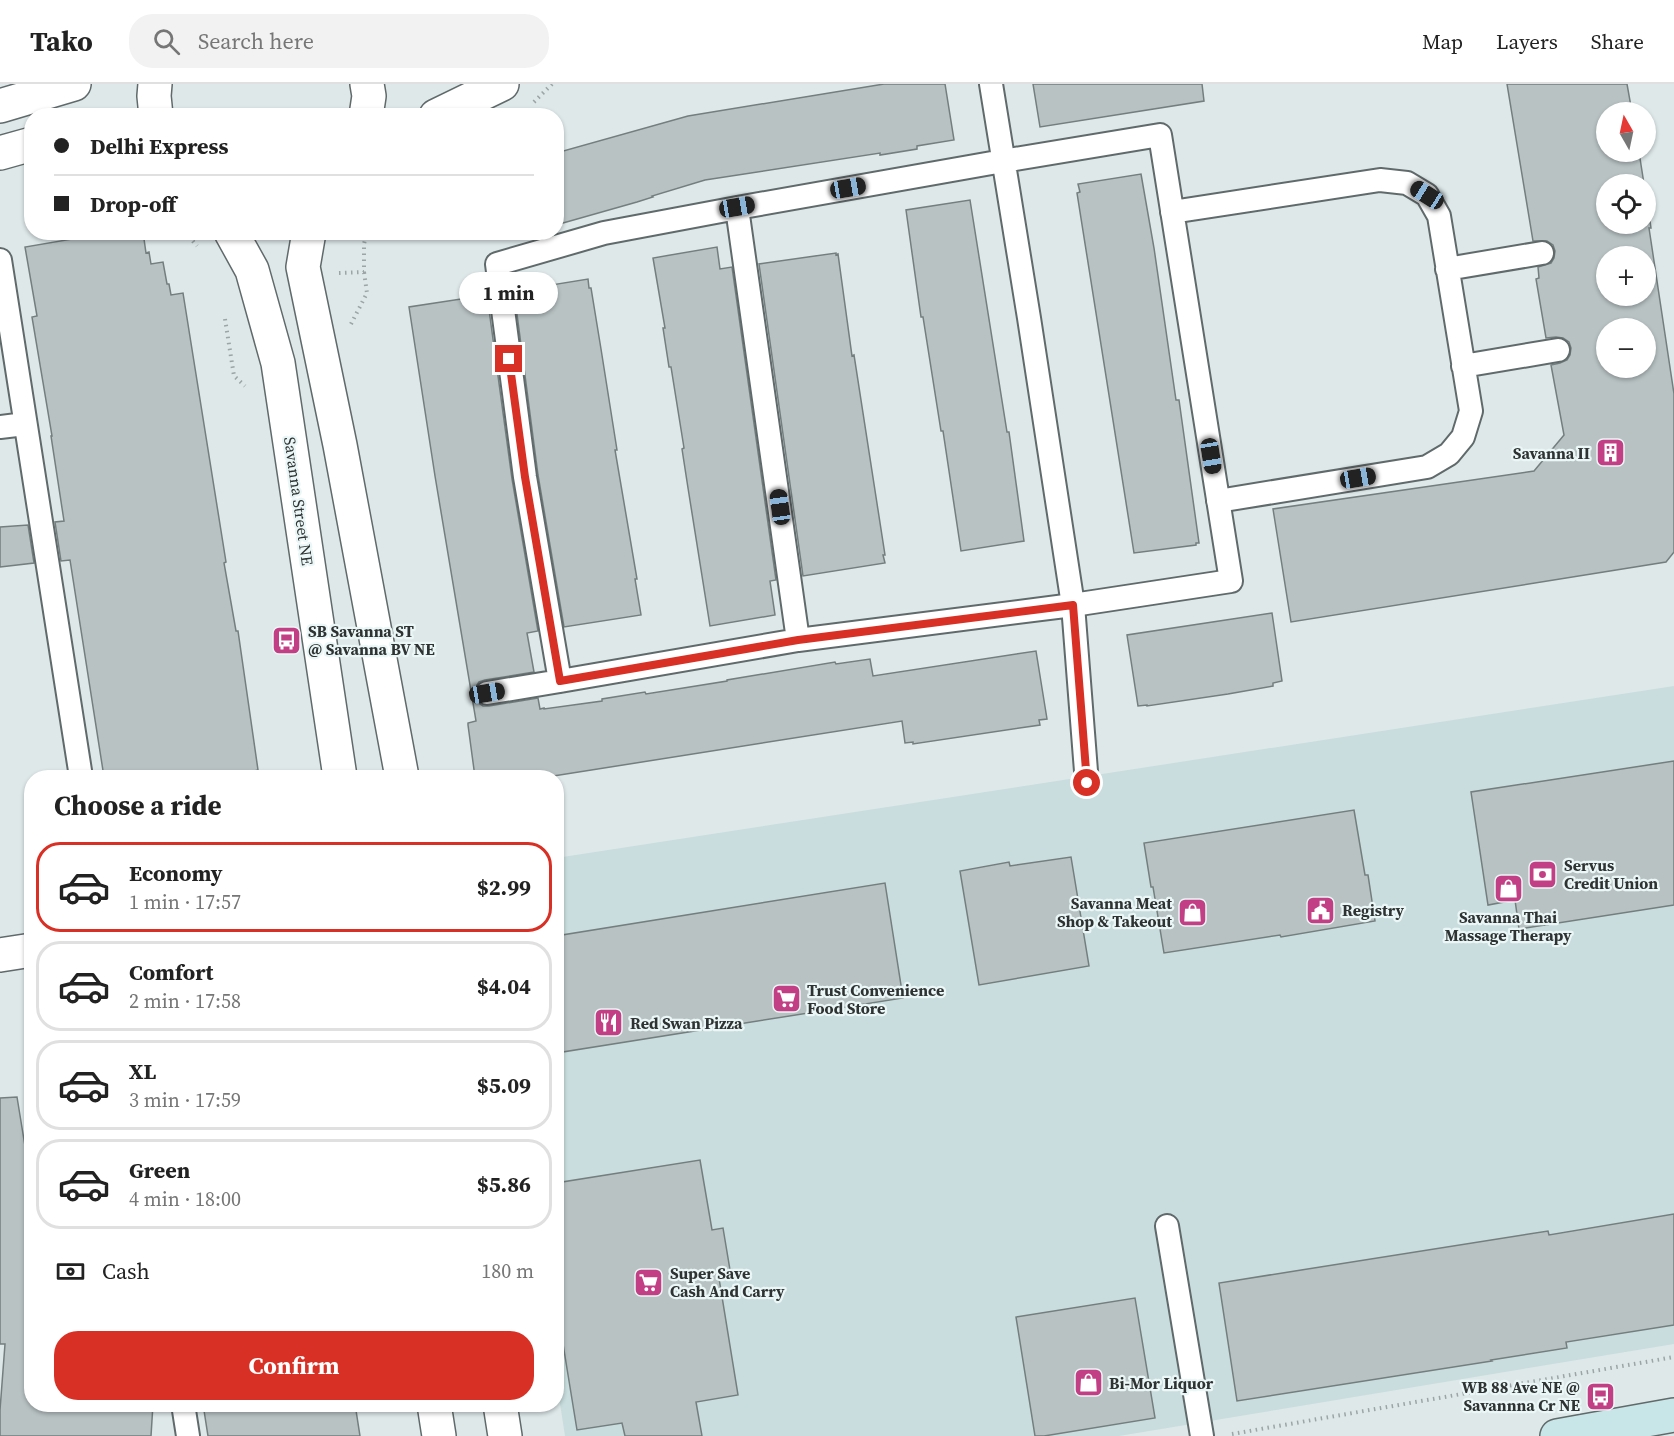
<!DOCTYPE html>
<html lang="en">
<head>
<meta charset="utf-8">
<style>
	:root { --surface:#fff; --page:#f2f2f2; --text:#222; --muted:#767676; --line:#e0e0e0; --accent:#d93025 }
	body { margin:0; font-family:"Source Serif 4",serif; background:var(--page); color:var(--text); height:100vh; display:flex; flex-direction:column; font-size:22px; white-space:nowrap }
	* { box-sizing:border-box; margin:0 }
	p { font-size:20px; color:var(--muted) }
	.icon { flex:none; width:33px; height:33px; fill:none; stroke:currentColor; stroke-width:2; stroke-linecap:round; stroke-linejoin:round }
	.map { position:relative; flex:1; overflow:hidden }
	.drawer { position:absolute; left:24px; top:686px; width:540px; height:642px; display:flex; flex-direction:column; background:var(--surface); border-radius:24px; box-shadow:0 2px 4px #0004 }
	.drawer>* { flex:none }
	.top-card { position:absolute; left:24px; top:24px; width:540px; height:132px; border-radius:24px; box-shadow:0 2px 4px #0004; display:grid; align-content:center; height:132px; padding:0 30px; background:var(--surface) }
	.needle { width:39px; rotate:351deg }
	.buttons { position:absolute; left:1596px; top:18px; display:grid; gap:12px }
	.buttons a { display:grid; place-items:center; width:60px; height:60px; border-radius:50%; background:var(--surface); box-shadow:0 2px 4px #0004; font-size:30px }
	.end { position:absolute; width:27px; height:27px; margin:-14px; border:8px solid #d93025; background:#fff; box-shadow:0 0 0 3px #fff }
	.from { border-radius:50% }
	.bubble { position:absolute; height:42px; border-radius:21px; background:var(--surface); box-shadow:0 2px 4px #0004; font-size:20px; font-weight:700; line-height:42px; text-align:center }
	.car { position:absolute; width:18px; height:36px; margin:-18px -9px; border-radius:8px; box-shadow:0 0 4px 2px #0007; background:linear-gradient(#222 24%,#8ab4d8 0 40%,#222 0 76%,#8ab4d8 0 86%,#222 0) }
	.top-card b { display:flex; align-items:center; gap:21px; height:57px; font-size:22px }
	.top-card b+b { border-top:2px solid var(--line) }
	.top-card i { width:15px; height:15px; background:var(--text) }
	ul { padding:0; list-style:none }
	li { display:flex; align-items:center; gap:18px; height:90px; margin:0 12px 9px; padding:0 18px; border:3px solid var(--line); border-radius:24px }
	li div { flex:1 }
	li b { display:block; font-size:22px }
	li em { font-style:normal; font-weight:700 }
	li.selected { border-color:var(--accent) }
	li>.icon { width:54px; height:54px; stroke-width:1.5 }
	h2 { padding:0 30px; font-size:27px; line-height:72px }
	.pay { display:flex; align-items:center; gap:15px; height:66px; padding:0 30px; font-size:22px }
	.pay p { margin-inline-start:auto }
	.action { display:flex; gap:12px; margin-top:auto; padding:12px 30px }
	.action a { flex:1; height:69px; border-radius:24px; background:var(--accent); color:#fff; font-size:24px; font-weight:700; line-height:69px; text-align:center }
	header { display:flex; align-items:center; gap:36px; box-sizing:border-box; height:84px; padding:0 30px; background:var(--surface); border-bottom:2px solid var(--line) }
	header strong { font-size:28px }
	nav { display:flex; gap:33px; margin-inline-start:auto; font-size:21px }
	.search { width:420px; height:54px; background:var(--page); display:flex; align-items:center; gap:15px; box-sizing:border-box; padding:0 21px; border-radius:24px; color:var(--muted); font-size:22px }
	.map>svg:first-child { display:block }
</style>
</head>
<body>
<header>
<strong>Tako</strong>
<div class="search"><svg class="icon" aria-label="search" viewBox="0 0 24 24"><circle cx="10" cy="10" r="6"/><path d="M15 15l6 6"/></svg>Search here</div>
<nav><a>Map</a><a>Layers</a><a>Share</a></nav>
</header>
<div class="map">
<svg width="1674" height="1352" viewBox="0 0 1674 1352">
	<rect width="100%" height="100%" fill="#dee8e9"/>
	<path fill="#c9ddde" d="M 1674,602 L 1674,1260 L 1119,1352 L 565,1352 L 556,1294 L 556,774 Z"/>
	<path fill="#b8c2c3" stroke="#747e7e" stroke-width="1.5" fill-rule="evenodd" d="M 884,0 L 945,0 L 954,56 L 917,62 L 917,65 L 880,71 L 880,69 L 705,96 L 652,112 L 653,113 L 637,118 L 556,141 L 556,69 L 688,32 Z
		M 1033,0 L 1202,0 L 1204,17 L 1040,43 Z
		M 1507,0 L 1627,0 L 1632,28 L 1606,28 L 1606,68 L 1639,68 L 1644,100 L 1606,100 L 1606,140 L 1646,140 L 1646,109 L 1651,144 L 1649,144 L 1674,310 L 1674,468 L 1666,478 L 1291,538 L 1273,425 L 1534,387 L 1564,351 L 1551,281 L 1560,279 L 1567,276 L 1570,271 L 1571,264 L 1569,258 L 1563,254 L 1556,253 L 1546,254 L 1536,195 L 1539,194 L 1538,183 L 1551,179 L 1554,174 L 1555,167 L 1553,161 L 1547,157 L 1533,157 ZM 1606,172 L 1646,172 L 1646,212 L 1606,212 ZM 1606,244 L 1646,244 L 1646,284 L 1606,284 Z
		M 1141,90 L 1154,164 L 1176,316 L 1179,316 L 1199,459 L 1196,459 L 1196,461 L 1134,469 L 1077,109 L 1080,108 L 1078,100 Z
		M 970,116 L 1007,348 L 1009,348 L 1024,457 L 961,467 L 943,347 L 941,347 L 923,233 L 921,233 L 906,126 Z
		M 113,148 L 143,148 L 146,169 L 149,168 L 151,180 L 163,178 L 167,200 L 169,200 L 171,211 L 183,209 L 226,478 L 224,479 L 236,547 L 238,547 L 258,686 L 254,687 L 255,693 L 104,693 L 70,476 L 61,477 L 55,438 L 64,437 L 51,352 L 52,352 L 32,233 L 37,232 L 25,163 Z
		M 717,163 L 720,185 L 732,183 L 776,496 L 770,497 L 775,531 L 710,542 L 688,404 L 682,365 L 684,364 L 671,283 L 669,283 L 663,244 L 665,244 L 653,174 Z
		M 836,169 L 836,171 L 838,170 L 852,272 L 854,271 L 885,471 L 883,471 L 885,479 L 803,492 L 759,180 Z
		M 588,195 L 589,204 L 591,204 L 601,265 L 617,366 L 615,366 L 637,495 L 635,495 L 641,531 L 564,543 L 538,391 L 514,207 Z
		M 487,211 L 512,395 L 538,547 L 527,549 L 534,588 L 485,596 L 479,598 L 475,604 L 474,611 L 477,618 L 483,622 L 489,622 L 538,614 L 540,625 L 544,624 L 544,625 L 602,617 L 602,615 L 645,608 L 646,610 L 727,597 L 727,596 L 835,578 L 836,580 L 870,575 L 873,592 L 1036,567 L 1047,635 L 1039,636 L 1040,641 L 913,660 L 913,658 L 905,659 L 902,637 L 547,693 L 475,693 L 468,641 L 468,639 L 476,637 L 435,392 L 409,223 Z
		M 28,441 L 34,479 L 0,483 L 0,443 Z
		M 1272,529 L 1282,597 L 1273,599 L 1273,602 L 1228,610 L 1147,622 L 1147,621 L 1138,622 L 1127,551 Z
		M 1674,677 L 1674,821 L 1519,845 L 1515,816 L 1488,821 L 1471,708 Z
		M 1354,726 L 1365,791 L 1368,791 L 1375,837 L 1281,853 L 1280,851 L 1164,869 L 1153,803 L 1151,803 L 1144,759 Z
		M 1071,773 L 1089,882 L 979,901 L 960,787 L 1009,778 L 1010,782 Z
		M 885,799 L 903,914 L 556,969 L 556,852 Z
		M 17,1013 L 32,1105 L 32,1320 L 153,1320 L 151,1352 L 0,1352 L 0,1326 L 5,1260 L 0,1260 L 0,1014 Z
		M 700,1076 L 712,1146 L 723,1144 L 730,1186 L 718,1188 L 738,1311 L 696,1318 L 702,1352 L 625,1352 L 622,1339 L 577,1346 L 556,1217 L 556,1099 Z
		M 1674,1130 L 1674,1241 L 1566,1258 L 1567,1264 L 1491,1276 L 1492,1277 L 1237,1317 L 1219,1199 L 1548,1147 L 1549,1151 Z
		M 1135,1214 L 1155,1334 L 1044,1352 L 1035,1352 L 1016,1233 Z
		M 203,1320 L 355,1320 L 360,1352 L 208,1352 Z"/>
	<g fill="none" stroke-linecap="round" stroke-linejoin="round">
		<defs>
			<path id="lane" d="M 991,0 L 1029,234 L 1073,521 L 1087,700
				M 1160,51 L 1231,497 L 1073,521 L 798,556 L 560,597 L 525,393 L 497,180 L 604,149 L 737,124 L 1003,77 Z
				M 737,124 L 798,556
				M 1172,128 L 1380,96 L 1407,99 L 1427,111 L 1439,132 L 1471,327 L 1463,353 L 1449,370 L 1427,383 L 1218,417
				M 0,176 L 81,693
				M 1447,185 L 1542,169
				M 1463,282 L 1558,266
				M 0,343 L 25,340
				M 487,609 L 560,597
				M 1167,1142 L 1202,1352
				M 183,1320 L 188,1352"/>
			<path id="street" d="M 155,0 L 154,12 L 156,32
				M 0,22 L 74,0
				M 366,32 L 369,12 L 367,0
				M 436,32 L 502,0
				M 0,69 L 32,60
				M 231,148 L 252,186 L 278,279 L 340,693
				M 309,148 L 303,183 L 340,361 L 402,693
				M 0,871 L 32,866
				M 434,1320 L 439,1352
				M 500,1320 L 505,1352"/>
			<path id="secondary" d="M 1557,1352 L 1674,1331"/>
		</defs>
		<use href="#lane" stroke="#616a6b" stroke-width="26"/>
		<use href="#street" stroke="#616a6b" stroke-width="36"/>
		<use href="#secondary" stroke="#616a6b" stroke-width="36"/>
		<path stroke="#9ca4a5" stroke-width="4" stroke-dasharray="1.5 4.5" stroke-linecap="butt" d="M 534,18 L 552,0
			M 185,148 L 197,162
			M 339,189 L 364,188 L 364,160 L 367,148
			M 225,235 L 234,292 L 245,302
			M 351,240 L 367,209 L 364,188
			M 1232,1350 L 1674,1273"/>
		<use href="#lane" stroke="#fff" stroke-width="22"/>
		<use href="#street" stroke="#fff" stroke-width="33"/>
		<use href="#secondary" stroke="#c8e5e7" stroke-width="33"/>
	</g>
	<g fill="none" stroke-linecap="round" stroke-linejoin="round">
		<path stroke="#d93025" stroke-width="8" d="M 509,275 L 525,393 L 560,597 L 798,556 L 1073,521 L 1087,699"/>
	</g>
	<defs>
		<symbol id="building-square" viewBox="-11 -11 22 22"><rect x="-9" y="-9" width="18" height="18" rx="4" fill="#c23f85" stroke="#ebf6f6"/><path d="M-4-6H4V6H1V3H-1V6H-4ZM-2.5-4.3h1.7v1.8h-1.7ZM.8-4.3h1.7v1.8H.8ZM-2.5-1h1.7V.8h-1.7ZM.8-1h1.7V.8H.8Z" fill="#fff"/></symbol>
		<symbol id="bus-square" viewBox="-11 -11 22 22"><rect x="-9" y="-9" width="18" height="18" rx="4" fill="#c23f85" stroke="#ebf6f6"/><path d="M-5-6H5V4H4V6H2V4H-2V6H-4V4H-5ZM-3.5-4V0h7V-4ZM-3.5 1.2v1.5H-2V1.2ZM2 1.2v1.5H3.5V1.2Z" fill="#fff"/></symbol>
		<symbol id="bank-square" viewBox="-11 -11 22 22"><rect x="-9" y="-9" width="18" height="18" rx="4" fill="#c23f85" stroke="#ebf6f6"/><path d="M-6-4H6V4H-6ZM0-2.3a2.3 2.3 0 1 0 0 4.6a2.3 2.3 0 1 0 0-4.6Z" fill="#fff"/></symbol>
		<symbol id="shop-square" viewBox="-11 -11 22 22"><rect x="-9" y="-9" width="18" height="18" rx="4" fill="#c23f85" stroke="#ebf6f6"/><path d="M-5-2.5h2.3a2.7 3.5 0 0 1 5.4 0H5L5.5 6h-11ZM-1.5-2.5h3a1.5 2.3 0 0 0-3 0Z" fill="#fff"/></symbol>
		<symbol id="civic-square" viewBox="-11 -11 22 22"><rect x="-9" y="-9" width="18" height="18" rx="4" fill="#c23f85" stroke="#ebf6f6"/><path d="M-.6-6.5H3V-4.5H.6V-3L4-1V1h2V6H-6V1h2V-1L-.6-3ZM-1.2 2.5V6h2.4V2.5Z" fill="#fff"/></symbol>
		<symbol id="supermarket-square" viewBox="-11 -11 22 22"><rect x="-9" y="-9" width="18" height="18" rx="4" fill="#c23f85" stroke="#ebf6f6"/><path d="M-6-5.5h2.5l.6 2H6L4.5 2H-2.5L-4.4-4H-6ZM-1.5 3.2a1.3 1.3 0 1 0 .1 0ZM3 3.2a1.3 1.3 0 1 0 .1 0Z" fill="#fff"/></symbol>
		<symbol id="restaurant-square" viewBox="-11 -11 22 22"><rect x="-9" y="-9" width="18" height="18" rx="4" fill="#c23f85" stroke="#ebf6f6"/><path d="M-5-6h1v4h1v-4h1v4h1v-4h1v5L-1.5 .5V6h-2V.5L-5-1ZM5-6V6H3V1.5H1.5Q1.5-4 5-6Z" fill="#fff"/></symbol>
	</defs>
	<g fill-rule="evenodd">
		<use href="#building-square" x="1594" y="352" width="33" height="33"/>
		<use href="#bus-square" x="270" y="540" width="33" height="33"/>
		<use href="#bank-square" x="1526" y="774" width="33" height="33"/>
		<use href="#shop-square" x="1492" y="788" width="33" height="33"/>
		<use href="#civic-square" x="1304" y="810" width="33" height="33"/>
		<use href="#shop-square" x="1176" y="812" width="33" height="33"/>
		<use href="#supermarket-square" x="770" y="898" width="33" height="33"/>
		<use href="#restaurant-square" x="592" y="922" width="33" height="33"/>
		<use href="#supermarket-square" x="632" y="1182" width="33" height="33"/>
		<use href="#shop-square" x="1072" y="1282" width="33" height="33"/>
		<use href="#bus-square" x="1584" y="1296" width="33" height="33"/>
	</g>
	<g text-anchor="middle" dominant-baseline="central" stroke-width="4.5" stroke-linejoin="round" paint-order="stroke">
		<g font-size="16" font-weight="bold" fill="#2e3232" stroke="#ebf6f6" text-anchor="start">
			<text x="1590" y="369" text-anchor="end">Savanna II</text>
			<text x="308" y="547">SB Savanna ST<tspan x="308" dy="18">@ Savanna BV NE</tspan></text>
			<text x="1564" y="781">Servus<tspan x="1564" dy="18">Credit Union</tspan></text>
			<text x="1172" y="819" text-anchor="end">Savanna Meat<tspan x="1172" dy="18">Shop &amp; Takeout</tspan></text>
			<text x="1342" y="826">Registry</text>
			<text x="1508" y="833" text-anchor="middle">Savanna Thai<tspan x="1508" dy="18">Massage Therapy</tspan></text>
			<text x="807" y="906">Trust Convenience<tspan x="807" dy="18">Food Store</tspan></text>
			<text x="630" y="939">Red Swan Pizza</text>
			<text x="670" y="1189">Super Save<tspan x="670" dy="18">Cash And Carry</tspan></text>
			<text x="1109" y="1299">Bi-Mor Liquor</text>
			<text x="1580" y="1303" text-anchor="end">WB 88 Ave NE @<tspan x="1580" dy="18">Savannna Cr NE</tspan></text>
		</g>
		<g font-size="16" fill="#2e3232" stroke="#ebf6f6">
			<text transform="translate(299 417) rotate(82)">Savanna Street NE</text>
		</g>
	</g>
</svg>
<div class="buttons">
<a><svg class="needle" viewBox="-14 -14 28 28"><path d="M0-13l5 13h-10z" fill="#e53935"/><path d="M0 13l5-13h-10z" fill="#767676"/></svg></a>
<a><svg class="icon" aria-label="locate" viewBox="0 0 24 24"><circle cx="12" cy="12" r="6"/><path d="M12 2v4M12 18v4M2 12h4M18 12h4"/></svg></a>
<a>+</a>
<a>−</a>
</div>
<i class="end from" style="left:1087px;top:699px"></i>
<i class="end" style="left:509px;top:275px"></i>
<div class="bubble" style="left:459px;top:188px;width:99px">1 min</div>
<i class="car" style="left:848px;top:104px;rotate:80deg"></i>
<i class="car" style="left:1427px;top:111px;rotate:302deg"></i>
<i class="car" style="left:737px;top:123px;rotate:80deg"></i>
<i class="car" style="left:1211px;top:372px;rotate:171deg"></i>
<i class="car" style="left:1358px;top:394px;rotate:81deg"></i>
<i class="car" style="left:780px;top:423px;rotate:352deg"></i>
<i class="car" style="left:487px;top:609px;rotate:81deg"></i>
<div class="top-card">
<b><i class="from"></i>Delhi Express</b>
<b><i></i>Drop-off</b>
</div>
<section class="drawer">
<h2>Choose a ride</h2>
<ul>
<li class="selected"><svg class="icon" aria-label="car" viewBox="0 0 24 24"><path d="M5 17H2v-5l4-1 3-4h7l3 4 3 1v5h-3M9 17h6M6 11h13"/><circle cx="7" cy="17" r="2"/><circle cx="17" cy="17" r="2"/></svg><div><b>Economy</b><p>1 min · 17:57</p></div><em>$2.99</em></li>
<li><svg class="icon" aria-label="car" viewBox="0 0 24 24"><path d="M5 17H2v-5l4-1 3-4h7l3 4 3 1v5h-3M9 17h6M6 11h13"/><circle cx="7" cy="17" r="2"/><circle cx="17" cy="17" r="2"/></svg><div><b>Comfort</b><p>2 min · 17:58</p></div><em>$4.04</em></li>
<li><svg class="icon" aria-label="car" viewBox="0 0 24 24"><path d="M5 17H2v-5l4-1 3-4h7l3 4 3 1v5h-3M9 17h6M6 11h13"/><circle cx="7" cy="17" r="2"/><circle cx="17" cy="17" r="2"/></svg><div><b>XL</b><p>3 min · 17:59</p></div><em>$5.09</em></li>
<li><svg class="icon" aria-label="car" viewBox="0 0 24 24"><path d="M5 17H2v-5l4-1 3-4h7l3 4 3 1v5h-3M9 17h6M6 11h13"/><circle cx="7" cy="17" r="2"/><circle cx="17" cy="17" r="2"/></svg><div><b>Green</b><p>4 min · 18:00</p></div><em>$5.86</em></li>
</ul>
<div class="pay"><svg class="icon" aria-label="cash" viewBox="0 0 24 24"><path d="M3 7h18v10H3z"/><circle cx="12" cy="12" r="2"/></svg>Cash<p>180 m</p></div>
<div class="action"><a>Confirm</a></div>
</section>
</div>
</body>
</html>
